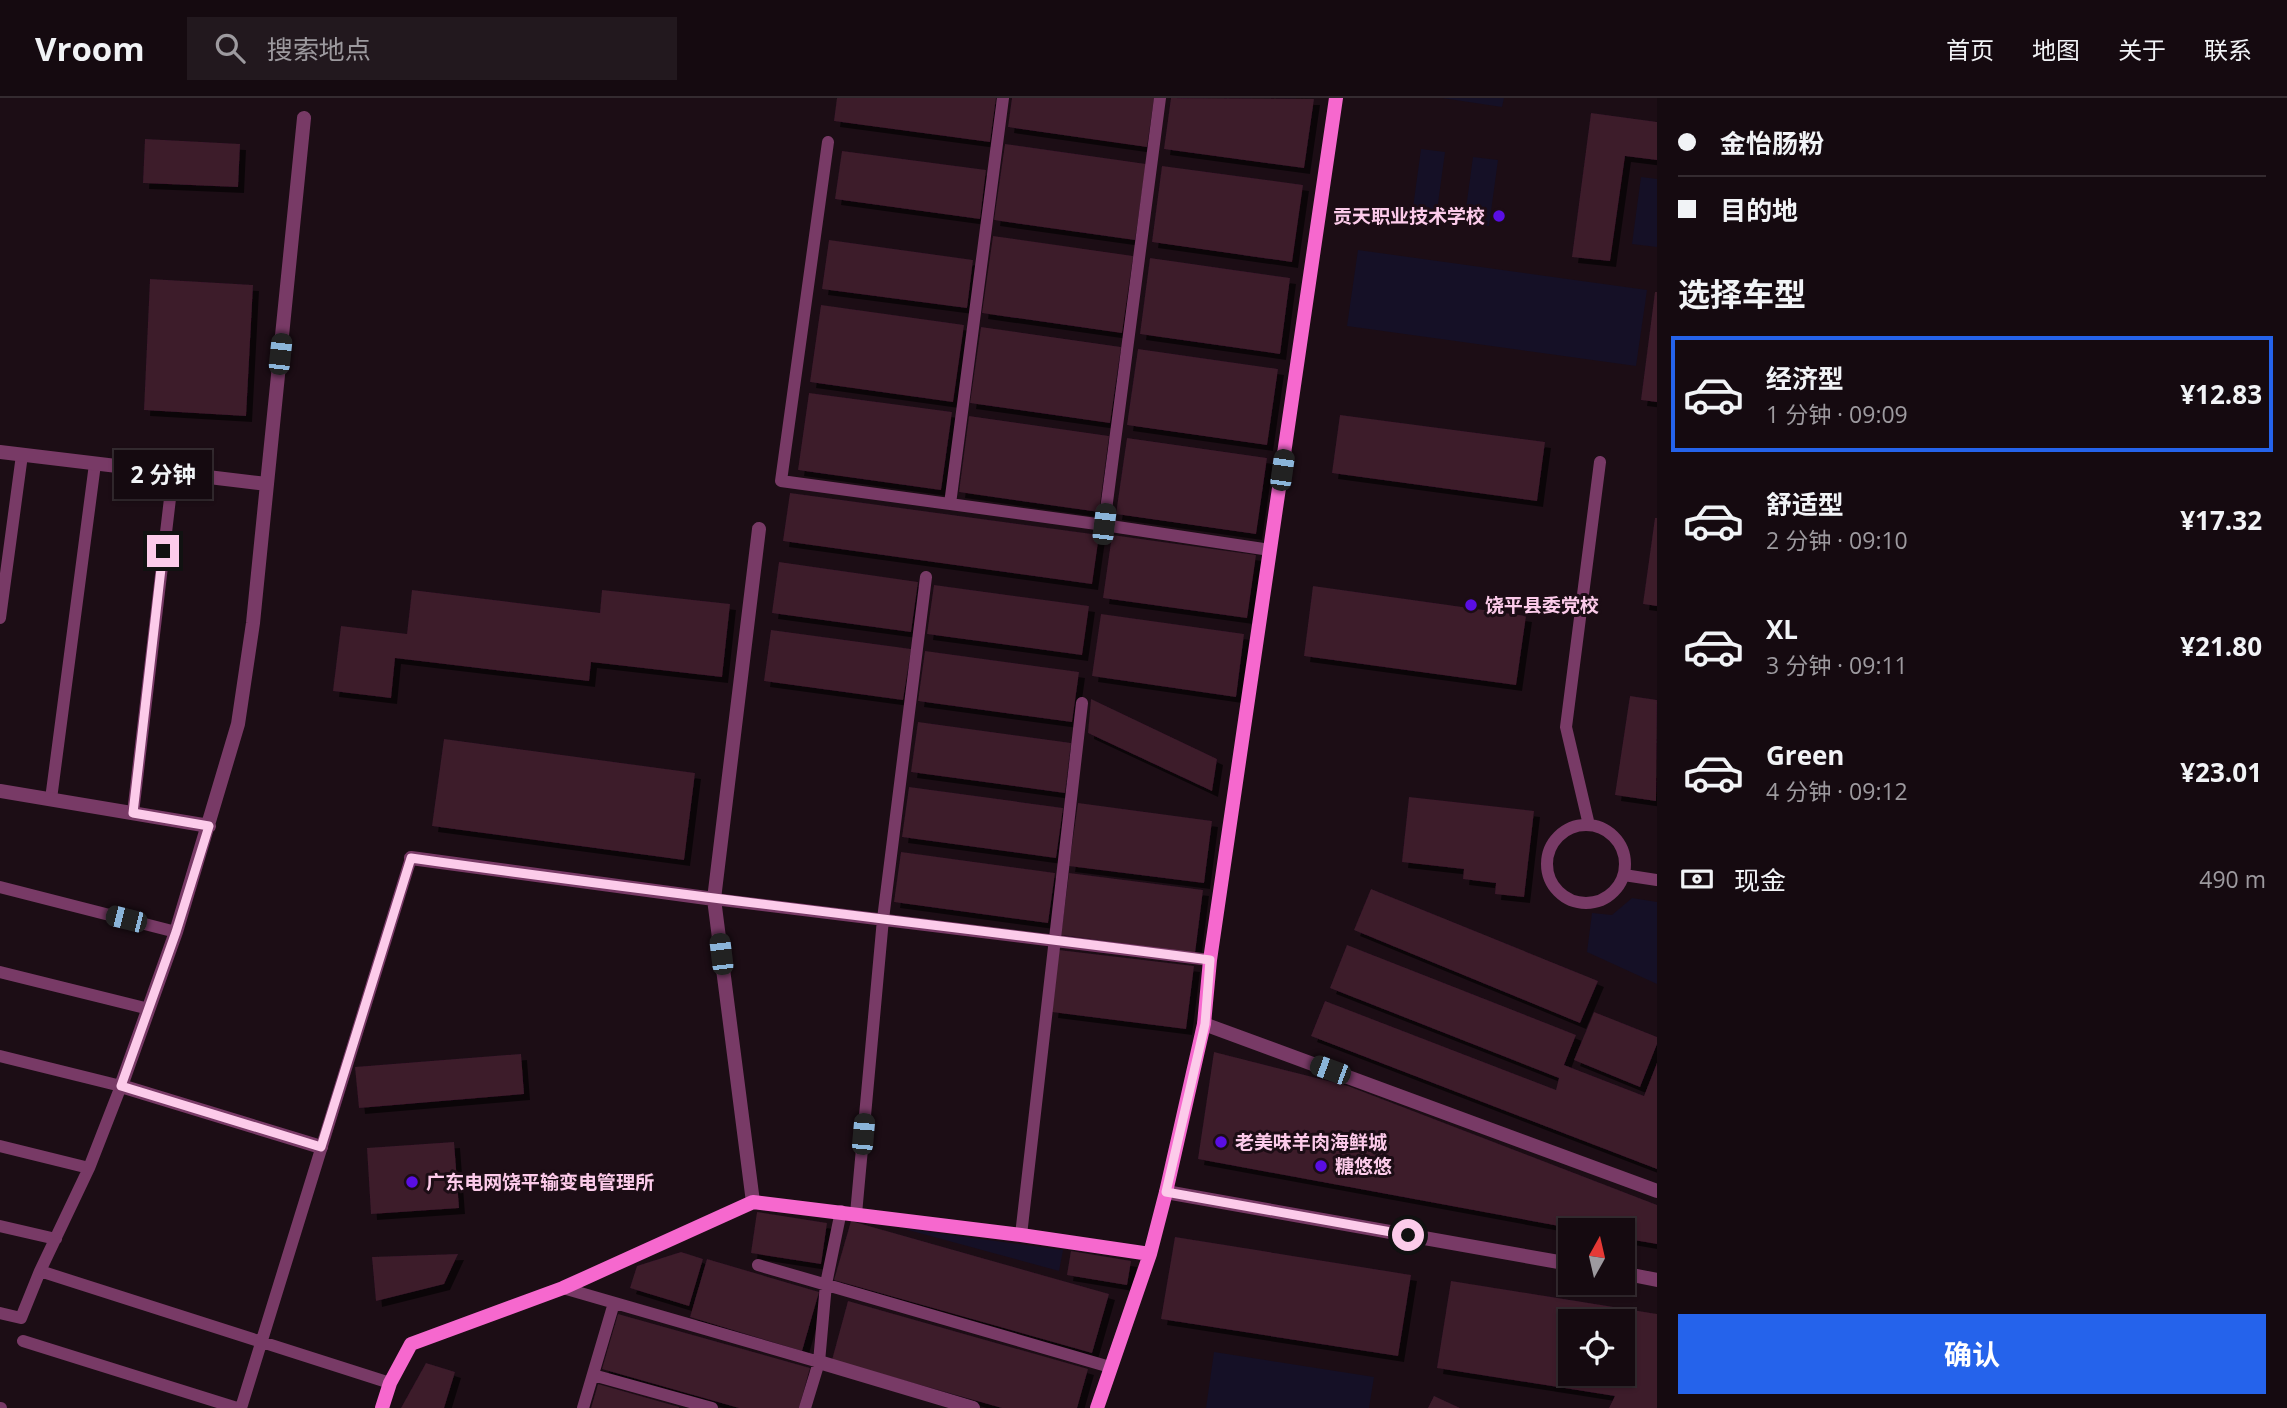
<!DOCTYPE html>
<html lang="zh">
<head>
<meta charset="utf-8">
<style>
	:root { --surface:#150a10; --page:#22181e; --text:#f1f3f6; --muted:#9d9a9f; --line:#342b30; --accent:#2563eb }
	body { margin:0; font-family:"Open Sans","Noto Sans SC",sans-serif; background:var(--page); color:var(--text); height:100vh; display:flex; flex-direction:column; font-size:26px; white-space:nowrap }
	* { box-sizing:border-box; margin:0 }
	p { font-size:23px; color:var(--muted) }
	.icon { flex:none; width:38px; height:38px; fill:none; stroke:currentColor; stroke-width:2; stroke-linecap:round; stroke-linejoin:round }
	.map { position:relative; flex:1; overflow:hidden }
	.panel { display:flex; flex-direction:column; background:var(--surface); width:630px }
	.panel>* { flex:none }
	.banner { display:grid; align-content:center; height:154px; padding:0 21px; background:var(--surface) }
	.needle { width:46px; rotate:8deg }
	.fabs { position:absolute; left:1558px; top:1120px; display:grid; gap:14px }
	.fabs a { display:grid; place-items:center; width:77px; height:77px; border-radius:0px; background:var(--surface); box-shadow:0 2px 5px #0004,0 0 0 2px var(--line); font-size:35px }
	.end { position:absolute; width:32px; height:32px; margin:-16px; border:9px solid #fccbea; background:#111; box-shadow:0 0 0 4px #111 }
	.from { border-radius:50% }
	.bubble { position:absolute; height:49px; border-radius:0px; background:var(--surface); box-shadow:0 2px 5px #0004,0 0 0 2px var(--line); font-size:23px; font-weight:700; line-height:49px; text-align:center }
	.car { position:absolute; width:21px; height:42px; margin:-21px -10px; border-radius:9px; box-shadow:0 0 5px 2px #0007; background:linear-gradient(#222 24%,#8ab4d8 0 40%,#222 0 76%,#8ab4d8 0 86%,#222 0) }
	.banner b { display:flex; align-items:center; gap:24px; height:66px; font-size:26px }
	.banner b+b { border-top:2px solid var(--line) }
	.banner i { width:18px; height:18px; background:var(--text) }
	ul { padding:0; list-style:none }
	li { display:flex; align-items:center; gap:21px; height:116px; margin:0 14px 10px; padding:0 7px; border:4px solid transparent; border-radius:0px }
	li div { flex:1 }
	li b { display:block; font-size:26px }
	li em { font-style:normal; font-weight:700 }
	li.current { border-color:var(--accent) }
	li>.icon { width:63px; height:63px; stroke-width:1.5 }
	h2 { padding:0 21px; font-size:32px; line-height:84px }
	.pay { display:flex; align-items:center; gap:18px; height:77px; padding:0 21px; font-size:26px }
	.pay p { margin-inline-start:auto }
	.action { display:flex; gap:14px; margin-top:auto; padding:14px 21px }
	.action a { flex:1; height:80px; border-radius:0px; background:var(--accent); color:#fff; font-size:28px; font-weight:700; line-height:80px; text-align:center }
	header { display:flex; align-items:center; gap:42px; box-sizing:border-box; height:98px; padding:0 35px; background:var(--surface); border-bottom:2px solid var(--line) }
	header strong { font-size:33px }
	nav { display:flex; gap:38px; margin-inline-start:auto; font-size:24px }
	.search { width:490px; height:63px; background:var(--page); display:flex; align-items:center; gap:18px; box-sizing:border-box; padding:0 24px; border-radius:0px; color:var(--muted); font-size:26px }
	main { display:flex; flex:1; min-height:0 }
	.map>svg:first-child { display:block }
</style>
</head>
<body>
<header>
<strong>Vroom</strong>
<div class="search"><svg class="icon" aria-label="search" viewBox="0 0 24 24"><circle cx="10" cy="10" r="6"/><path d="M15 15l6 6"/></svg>搜索地点</div>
<nav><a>首页</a><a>地图</a><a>关于</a><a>联系</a></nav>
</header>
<main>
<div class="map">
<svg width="1657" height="1310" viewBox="0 0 1657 1310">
	<defs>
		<filter id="shadow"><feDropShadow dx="6" dy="6" stdDeviation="0" flood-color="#0009"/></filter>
	</defs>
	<rect width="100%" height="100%" fill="#1c0d15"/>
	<path fill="#151026" d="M 1442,0 L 1504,0 L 1502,9 Z
		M 1421,51 L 1445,54 L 1436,120 L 1412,117 Z
		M 1473,59 L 1498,62 L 1489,128 L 1464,125 Z
		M 1641,79 L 1657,81 L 1657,149 L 1632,146 Z
		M 1358,152 L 1647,192 L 1636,268 L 1347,228 Z
		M 1632,800 L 1657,804 L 1657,886 L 1587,854 L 1592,815 L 1612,817 Z
		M 901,1130 L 1063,1152 L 1059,1173 Z
		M 1214,1254 L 1374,1279 L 1369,1310 L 1206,1310 Z"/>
	<path fill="#3c1a2c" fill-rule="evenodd" filter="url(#shadow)" d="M 837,0 L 996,0 L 990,44 L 834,23 Z
		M 1012,0 L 1154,0 L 1147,49 L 1008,29 Z
		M 1171,0 L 1314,1 L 1304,70 L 1164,51 Z
		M 1591,15 L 1657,24 L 1657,62 L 1625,58 L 1610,163 L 1572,159 Z
		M 145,41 L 240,46 L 238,89 L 143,85 Z
		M 1005,46 L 1146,66 L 1135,142 L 994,122 Z
		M 842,53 L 986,72 L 980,121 L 835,101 Z
		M 1162,68 L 1303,87 L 1292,164 L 1152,144 Z
		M 993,138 L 1133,158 L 1122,235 L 982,215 Z
		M 829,142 L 973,162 L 967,210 L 822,191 Z
		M 1150,160 L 1290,180 L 1280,256 L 1140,236 Z
		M 150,181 L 253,187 L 246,318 L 144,312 Z
		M 1655,194 L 1657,194 L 1657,304 L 1641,302 Z
		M 821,207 L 964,227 L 953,304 L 810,284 Z
		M 981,229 L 1121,249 L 1110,325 L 970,305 Z
		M 1138,251 L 1278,271 L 1267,347 L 1127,327 Z
		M 809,295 L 952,314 L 941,392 L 798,372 Z
		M 1340,317 L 1545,344 L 1537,403 L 1332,375 Z
		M 969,318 L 1109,338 L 1099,414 L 959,394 Z
		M 1127,340 L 1267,360 L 1256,436 L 1116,416 Z
		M 790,395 L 1099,437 L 1092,486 L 783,443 Z
		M 1655,420 L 1657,420 L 1657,508 L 1643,506 Z
		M 1112,437 L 1256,457 L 1247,520 L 1103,500 Z
		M 779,464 L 918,484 L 911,534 L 772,515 Z
		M 934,487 L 1089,508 L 1082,557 L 927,536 Z
		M 1313,488 L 1526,518 L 1516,587 L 1304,558 Z
		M 412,492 L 600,515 L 602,492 L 730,506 L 722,579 L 591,564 L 589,583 L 395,560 L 391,600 L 333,593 L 341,528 L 407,536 Z
		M 1101,516 L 1244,536 L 1236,599 L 1092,578 Z
		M 771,532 L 911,551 L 903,602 L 764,583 Z
		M 925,553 L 1079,574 L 1072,624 L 918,603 Z
		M 1630,598 L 1657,602 L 1656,703 L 1615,697 Z
		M 1091,601 L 1217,661 L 1212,693 L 1088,635 Z
		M 918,624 L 1071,645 L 1065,695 L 911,674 Z
		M 444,641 L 695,675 L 684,762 L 432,728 Z
		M 909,689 L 1063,710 L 1056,760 L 902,739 Z
		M 1409,699 L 1534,713 L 1524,799 L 1495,796 L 1496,785 L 1463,781 L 1464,771 L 1402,764 Z
		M 1078,705 L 1212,723 L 1204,785 L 1069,768 Z
		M 901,754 L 1055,775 L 1048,825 L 894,804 Z
		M 1069,775 L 1203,792 L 1195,855 L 1061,837 Z
		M 1371,791 L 1598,883 L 1580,925 L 1354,832 Z
		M 1347,847 L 1576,937 L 1564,967 L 1644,998 L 1657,965 L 1657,1071 L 1311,938 L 1325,903 L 1556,992 L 1559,980 L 1330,890 Z
		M 1059,852 L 1194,868 L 1186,931 L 1052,914 Z
		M 1594,914 L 1657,939 L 1657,946 L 1640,989 L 1574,962 Z
		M 1214,954 L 1348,988 L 1657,1107 L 1657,1146 L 1622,1140 L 1622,1132 L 1581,1132 L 1198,1061 Z
		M 521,956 L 524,996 L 359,1010 L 355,969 Z
		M 454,1044 L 459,1110 L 371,1116 L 367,1050 Z
		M 757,1114 L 827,1125 L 821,1166 L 751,1155 Z
		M 851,1123 L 1109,1196 L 1092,1255 L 834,1182 Z
		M 1175,1139 L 1411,1177 L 1398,1258 L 1161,1221 Z
		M 1071,1153 L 1131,1163 L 1127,1187 L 1067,1177 Z
		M 681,1154 L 703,1161 L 689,1208 L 630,1190 L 637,1168 Z
		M 458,1156 L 444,1186 L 376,1203 L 372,1159 Z
		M 707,1161 L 819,1194 L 802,1253 L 690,1219 Z
		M 1451,1183 L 1657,1216 L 1657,1310 L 1609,1310 L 1615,1298 L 1437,1270 ZM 1570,1223 L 1622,1223 L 1622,1276 L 1570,1276 Z
		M 848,1203 L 1088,1271 L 1077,1310 L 1002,1310 L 832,1262 Z
		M 618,1216 L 810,1270 L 799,1310 L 739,1310 L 602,1271 Z
		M 426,1265 L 455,1274 L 444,1310 L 401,1310 Z
		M 598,1286 L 679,1309 L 679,1310 L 591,1310 Z
		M 1434,1298 L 1460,1310 L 1428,1310 Z"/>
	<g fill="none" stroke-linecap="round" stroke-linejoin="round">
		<path stroke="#783a66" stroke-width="12" d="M 828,44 L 781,383 L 1104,427 L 1270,452
			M 950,406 L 1003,0
			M 1104,427 L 1160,0
			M 0,520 L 22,357
			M 51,701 L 95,366
			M 133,715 L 173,375
			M 1589,727 L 1566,629 L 1600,364
			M1547 766a39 39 0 1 1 78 0a39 39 0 1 1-78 0Z
			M 1624,777 L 1657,782
			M 0,789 L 176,834
			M 714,801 L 1210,862
			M 0,874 L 149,911
			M 0,958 L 121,988 L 89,1070 L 40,1173 L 390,1285
			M 0,1048 L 89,1070
			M 856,1116 L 883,821 L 926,479
			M 0,1128 L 56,1141
			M 1021,1137 L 1082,605
			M 758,1167 L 1110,1269
			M 563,1190 L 819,1264
			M 0,1215 L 21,1220 L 40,1173
			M 23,1243 L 237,1310
			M 593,1277 L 712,1310
			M 0,1310 L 1,1310
			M 241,1310 L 411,760
			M 583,1310 L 614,1205
			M 805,1310 L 819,1264 L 826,1186 L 841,1113"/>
		<path stroke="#783a66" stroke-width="14" d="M 0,354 L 267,386 L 253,525 L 238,626 L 176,834 L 121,988 L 321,1049
			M 267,386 L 304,20
			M 0,693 L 209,728
			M 411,760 L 714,801 L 753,1104
			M 714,801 L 759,431
			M 1204,926 L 1657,1093
			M 1166,1094 L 1570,1166
			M 1622,1175 L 1657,1182
			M 819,1264 L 973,1310"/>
		<path stroke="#f668ce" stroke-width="14" d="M 382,1310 L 390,1285 L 411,1246 L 563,1190 L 753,1104 L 1021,1137 L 1150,1156
			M 1097,1310 L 1150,1156 L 1166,1094 L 1204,926 L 1210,862 L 1336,0"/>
	</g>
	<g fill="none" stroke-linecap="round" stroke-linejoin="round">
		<path stroke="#fccbea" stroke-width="9" d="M 163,453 L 133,715 L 209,728 L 176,834 L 121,988 L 321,1049 L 411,760 C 677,798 944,827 1210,862 L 1205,926 L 1166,1094 L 1408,1137"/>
	</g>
	<g fill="#5a0ee4" stroke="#1c0d15" stroke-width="2.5">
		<circle cx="1499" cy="118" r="7"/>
		<circle cx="1471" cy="507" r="7"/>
		<circle cx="1221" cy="1044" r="7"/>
		<circle cx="1321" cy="1068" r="7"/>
		<circle cx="412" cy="1084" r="7"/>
	</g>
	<g text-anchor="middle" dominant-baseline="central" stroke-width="6" stroke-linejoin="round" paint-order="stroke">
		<g font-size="19" font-weight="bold" fill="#fccbea" stroke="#1c0d15" text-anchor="start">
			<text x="1485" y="118" text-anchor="end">贡天职业技术学校</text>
			<text x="1485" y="507">饶平县委党校</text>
			<text x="1235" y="1044">老美味羊肉海鲜城</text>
			<text x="1335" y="1068">糖悠悠</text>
			<text x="426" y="1084">广东电网饶平输变电管理所</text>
		</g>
	</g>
</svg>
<div class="fabs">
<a><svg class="needle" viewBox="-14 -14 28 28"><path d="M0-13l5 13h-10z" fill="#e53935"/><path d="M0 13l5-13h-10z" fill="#9d9a9f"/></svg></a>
<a><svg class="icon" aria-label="locate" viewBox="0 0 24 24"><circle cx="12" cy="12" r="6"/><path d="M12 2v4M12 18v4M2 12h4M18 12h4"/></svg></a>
</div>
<i class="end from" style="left:1408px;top:1137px"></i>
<i class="end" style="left:163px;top:453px"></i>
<div class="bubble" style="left:114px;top:352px;width:98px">2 分钟</div>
<i class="car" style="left:280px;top:256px;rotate:6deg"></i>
<i class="car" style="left:1282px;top:372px;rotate:8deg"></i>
<i class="car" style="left:1104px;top:426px;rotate:7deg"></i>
<i class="car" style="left:126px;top:821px;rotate:284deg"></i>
<i class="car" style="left:721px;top:856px;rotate:353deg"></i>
<i class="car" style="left:1330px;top:972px;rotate:290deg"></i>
<i class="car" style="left:863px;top:1036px;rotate:5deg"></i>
</div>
<section class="panel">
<div class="banner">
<b><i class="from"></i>金怡肠粉</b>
<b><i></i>目的地</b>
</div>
<h2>选择车型</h2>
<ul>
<li class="current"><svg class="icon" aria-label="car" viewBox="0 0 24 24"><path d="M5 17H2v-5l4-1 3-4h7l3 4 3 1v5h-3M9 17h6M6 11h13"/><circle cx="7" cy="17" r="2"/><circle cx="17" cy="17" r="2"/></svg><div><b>经济型</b><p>1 分钟 · 09:09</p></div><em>¥12.83</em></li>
<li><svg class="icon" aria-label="car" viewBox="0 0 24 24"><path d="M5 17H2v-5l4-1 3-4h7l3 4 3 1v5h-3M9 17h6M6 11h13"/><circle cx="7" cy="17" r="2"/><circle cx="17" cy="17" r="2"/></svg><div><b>舒适型</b><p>2 分钟 · 09:10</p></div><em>¥17.32</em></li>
<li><svg class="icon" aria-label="car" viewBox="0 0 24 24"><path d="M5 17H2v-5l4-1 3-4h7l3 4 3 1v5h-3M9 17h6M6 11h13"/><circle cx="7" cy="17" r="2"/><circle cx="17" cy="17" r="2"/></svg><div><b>XL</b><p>3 分钟 · 09:11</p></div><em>¥21.80</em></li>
<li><svg class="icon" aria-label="car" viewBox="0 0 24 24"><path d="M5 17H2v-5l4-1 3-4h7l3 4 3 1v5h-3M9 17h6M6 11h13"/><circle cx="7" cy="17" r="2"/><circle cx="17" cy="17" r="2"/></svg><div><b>Green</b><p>4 分钟 · 09:12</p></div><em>¥23.01</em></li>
</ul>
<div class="pay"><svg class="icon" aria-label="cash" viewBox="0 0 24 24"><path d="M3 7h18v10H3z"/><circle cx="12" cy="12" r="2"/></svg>现金<p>490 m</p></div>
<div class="action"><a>确认</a></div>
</section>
</main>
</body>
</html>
